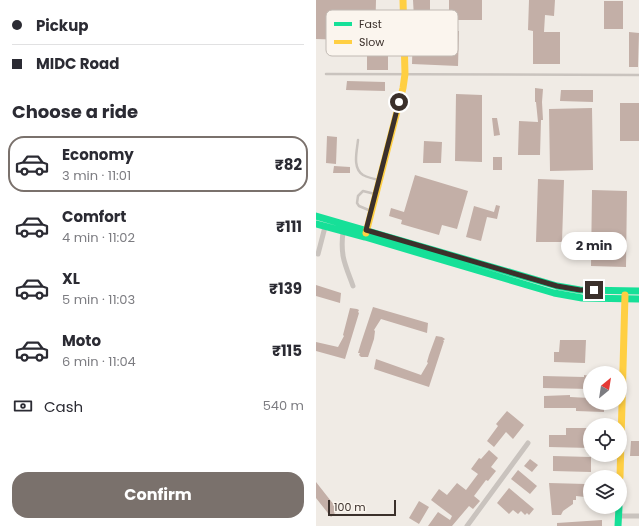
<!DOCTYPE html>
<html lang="en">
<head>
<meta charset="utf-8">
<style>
	:root { --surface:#fff; --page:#f2f2f3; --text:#2b2b33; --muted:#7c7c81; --line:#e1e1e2; --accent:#7a716c }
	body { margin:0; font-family:Poppins,sans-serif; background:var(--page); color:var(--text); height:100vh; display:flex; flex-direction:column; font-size:15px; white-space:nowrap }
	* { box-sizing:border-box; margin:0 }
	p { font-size:13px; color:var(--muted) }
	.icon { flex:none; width:22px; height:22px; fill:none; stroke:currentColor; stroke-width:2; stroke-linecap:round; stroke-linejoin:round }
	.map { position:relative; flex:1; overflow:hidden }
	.panel { display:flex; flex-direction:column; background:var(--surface); width:316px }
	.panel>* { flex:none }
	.guide { display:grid; align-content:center; height:88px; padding:0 12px; background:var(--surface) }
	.needle { width:26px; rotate:30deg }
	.buttons { position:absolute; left:267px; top:366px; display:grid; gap:8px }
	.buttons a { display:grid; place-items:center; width:44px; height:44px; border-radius:50%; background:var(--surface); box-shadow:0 2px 6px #0003; font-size:20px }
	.scale { position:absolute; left:12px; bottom:10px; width:68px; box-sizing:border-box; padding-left:4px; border:2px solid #3b302b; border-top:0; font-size:11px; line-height:14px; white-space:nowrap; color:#3b302b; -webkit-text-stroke:3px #fbf5ee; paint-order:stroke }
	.end { position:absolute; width:18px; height:18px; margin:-9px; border:5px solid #3b302b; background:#fff; box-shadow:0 0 0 2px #fff }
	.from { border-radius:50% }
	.bubble { position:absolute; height:28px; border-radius:14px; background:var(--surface); box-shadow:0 2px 6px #0003; font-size:13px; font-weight:700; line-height:28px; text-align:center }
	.guide b { display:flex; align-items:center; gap:14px; height:38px; font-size:15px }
	.guide b+b { border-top:1px solid var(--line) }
	.guide i { width:10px; height:10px; background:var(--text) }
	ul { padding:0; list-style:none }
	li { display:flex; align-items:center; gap:12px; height:56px; margin:0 8px 6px; padding:0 4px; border:2px solid transparent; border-radius:16px }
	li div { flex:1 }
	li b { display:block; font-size:15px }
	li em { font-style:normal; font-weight:700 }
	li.active { border-color:var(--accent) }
	li>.icon { width:36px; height:36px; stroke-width:1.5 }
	h2 { padding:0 12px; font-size:18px; line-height:48px }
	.pay { display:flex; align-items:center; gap:10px; height:44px; padding:0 12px; font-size:15px }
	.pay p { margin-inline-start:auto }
	.button { display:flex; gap:8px; margin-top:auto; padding:8px 12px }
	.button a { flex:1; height:46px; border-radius:16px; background:var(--accent); color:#fff; font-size:16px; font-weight:700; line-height:46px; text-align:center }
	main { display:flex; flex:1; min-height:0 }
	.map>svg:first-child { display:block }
</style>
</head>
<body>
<main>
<section class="panel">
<div class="guide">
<b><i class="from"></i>Pickup</b>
<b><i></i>MIDC Road</b>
</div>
<h2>Choose a ride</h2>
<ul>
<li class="active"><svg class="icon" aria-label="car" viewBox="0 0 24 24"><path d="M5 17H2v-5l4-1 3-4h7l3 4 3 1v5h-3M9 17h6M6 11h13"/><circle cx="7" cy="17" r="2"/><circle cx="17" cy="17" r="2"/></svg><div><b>Economy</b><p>3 min · 11:01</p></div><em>₹82</em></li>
<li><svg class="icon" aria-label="car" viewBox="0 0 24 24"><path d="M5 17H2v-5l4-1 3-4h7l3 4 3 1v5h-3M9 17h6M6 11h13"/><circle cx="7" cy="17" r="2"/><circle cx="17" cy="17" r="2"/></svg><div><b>Comfort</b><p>4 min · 11:02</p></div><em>₹111</em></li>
<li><svg class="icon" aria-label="car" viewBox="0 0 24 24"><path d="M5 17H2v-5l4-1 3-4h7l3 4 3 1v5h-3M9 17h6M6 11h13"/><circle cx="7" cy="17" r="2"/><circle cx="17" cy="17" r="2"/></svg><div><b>XL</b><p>5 min · 11:03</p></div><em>₹139</em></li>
<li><svg class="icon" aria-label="car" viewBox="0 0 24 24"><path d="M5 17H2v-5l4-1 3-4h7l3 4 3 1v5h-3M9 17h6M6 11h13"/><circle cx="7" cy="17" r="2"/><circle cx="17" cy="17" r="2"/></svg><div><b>Moto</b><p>6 min · 11:04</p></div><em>₹115</em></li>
</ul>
<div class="pay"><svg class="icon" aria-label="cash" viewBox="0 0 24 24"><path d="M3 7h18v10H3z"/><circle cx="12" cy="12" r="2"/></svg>Cash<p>540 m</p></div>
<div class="button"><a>Confirm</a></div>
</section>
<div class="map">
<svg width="323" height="526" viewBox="0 0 323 526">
	<rect width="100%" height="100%" fill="#f0ebe5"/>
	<path fill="#c3afa7" d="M 0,0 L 60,0 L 59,41 L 0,39 Z
		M 97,0 L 114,0 L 114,18 L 98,18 Z
		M 133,0 L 166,0 L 166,20 L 133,20 Z
		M 213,0 L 239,0 L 238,16 L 229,15 L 228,32 L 244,32 L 244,64 L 217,64 L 217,31 L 212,30 Z
		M 288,1 L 307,1 L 307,29 L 288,29 Z
		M 104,27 L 121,28 L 120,31 L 143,31 L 142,66 L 96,64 L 97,29 L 104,30 Z
		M 313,32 L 323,33 L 322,67 L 313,67 Z
		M 51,49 L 72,49 L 72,70 L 51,70 Z
		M 31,81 L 69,82 L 69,91 L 30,90 Z
		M 219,88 L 227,89 L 226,102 L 227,120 L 225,120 L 224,155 L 202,155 L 203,121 L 222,122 L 220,102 L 219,102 Z
		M 245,90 L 277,90 L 277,102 L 244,101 Z
		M 140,94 L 166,95 L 166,162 L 139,161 Z
		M 304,103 L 323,103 L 323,141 L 304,141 Z
		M 276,108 L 277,170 L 234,171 L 233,109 Z
		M 176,118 L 181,118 L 184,135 L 178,136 Z
		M 11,136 L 21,137 L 20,164 L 10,163 Z
		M 108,141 L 126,142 L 125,163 L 107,163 Z
		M 177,157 L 186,157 L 186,170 L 177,170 Z
		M 18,166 L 34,167 L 34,173 L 17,173 Z
		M 99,175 L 152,191 L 141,229 L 126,225 L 123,235 L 85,224 L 86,220 L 73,216 L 75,208 L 88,212 Z
		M 222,179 L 248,180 L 246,242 L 220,242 Z
		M 276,190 L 311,191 L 310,267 L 275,266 Z
		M 180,205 L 184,206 L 181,219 L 171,217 L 165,241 L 150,237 L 158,206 L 178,212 Z
		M 0,285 L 25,293 L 24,303 L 0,296 Z
		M 57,307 L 112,323 L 111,333 L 65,319 L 58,330 L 59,331 L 58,339 L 52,357 L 45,357 L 43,355 L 44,353 L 42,353 L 45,343 Z
		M 34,308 L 41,309 L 43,310 L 42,312 L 43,313 L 29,359 L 0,351 L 0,342 L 22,347 L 28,336 L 27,335 Z
		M 120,336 L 126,337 L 129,339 L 127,341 L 128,341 L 113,387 L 58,369 L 60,359 L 105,375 L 112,363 L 111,362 L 113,355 Z
		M 244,340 L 270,340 L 269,363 L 238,362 L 238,352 L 243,352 Z
		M 268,375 L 274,376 L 274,389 L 227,388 L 227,376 L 268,377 Z
		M 254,395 L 254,397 L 274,398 L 274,403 L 288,403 L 288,412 L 260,411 L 260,408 L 228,408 L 228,396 Z
		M 191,411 L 208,425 L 197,439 L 190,432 L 178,447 L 171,441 L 182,426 L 180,424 Z
		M 250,428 L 271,428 L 271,435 L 274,435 L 274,448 L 233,447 L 233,435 L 250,435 Z
		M 315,441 L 323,441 L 323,456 L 314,456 Z
		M 173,450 L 182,458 L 175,467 L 180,471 L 172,481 L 170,480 L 158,496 L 164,501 L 157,509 L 153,506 L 136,526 L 112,526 L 122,512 L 134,520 L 136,516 L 115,500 L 123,489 L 131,495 L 141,483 L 150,490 L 162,474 L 155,469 L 163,458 L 165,459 Z
		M 237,456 L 275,457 L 275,472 L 237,471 Z
		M 214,459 L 222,465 L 216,472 L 208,466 Z
		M 202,470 L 221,486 L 214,494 L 195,479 Z
		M 0,482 L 22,510 L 15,517 L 0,498 Z
		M 233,483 L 270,484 L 269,497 L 260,496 L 260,500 L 257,500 L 257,504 L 247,511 L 245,515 L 236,515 Z
		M 193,488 L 218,509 L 213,515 L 211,513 L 209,515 L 205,511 L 202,514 L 197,510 L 193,514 L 181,503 Z
		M 103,501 L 113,507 L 103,524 L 93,518 Z
		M 286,520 L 286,526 L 241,526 L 241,523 Z"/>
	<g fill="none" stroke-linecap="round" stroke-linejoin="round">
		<path stroke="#c9c3be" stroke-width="2.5" d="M 10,74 L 323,75
			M 42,140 C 41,151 36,168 47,175 C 51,177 58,179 63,180
			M 55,211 L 43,206 L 41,203 L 42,196 L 47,191 L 59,194"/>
		<path stroke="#c9c3be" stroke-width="5" d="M 27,232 C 24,256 29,264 37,286
			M 2,254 L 9,227
			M 302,516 L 323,516
			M 151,526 L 212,443"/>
		<path stroke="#16e098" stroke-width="7" d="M 0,216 L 241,286 L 264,290 L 323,291
			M 0,224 L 49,237 L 238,293 L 266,298 L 323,299
			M 302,526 L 303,507"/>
		<path stroke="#ffcf43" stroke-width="7" d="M 50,233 L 87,88 L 89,74 L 87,0
			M 304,477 L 309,295"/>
	</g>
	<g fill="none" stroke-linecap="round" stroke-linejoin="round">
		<path stroke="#3b302b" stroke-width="5" d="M 83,102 L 50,230 L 241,286 L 264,290 L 278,290"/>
	</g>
	<rect x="10" y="10" width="132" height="46" rx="6" fill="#fbf5ee" stroke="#c1bab4" stroke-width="1"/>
	<rect x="18" y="22" width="18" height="4" fill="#16e098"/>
	<rect x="18" y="40" width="18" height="4" fill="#ffcf43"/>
	<g font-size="11" fill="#3b302b">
		<text x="43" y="28">Fast</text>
		<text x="43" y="46">Slow</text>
	</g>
</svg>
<div class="buttons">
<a><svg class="needle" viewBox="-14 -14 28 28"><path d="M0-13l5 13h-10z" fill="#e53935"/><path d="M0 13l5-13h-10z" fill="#7c7c81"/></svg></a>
<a><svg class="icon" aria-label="locate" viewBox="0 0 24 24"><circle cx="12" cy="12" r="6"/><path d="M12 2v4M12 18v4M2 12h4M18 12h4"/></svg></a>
<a><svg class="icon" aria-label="layers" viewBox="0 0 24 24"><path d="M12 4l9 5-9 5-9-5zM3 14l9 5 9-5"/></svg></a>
</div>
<div class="scale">100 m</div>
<i class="end from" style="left:83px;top:102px"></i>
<i class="end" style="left:278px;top:290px"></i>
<div class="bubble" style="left:245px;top:232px;width:66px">2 min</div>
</div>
</main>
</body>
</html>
